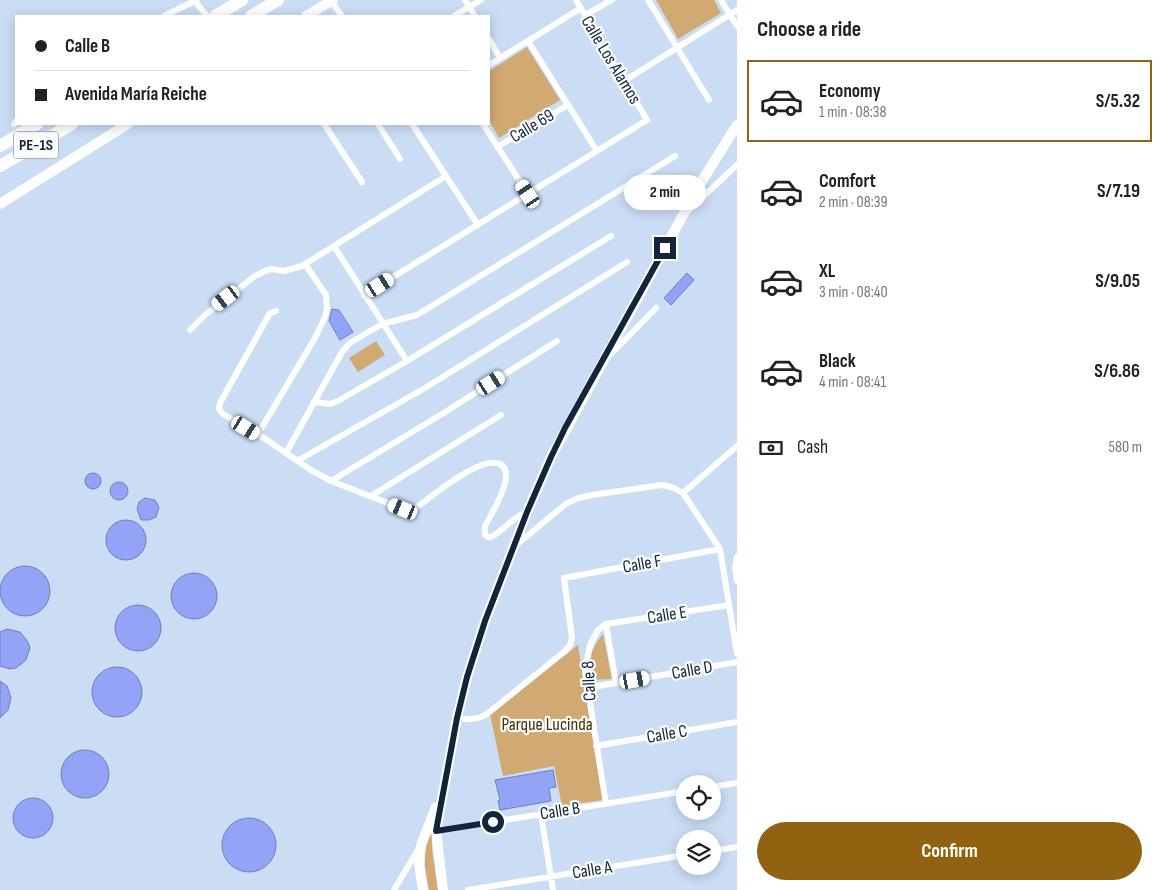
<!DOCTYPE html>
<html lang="en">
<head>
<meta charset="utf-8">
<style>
	:root { --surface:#fff; --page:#f6f6f6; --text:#222; --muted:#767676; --line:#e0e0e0; --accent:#91620f }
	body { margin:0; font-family:"Sofia Sans Condensed",sans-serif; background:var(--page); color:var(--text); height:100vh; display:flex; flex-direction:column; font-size:19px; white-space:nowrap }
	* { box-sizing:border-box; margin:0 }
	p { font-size:16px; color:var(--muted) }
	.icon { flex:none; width:28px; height:28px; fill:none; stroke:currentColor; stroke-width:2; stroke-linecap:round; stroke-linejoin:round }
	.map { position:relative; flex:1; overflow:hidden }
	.details { display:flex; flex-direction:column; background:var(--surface); width:425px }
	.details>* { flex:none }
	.hud { position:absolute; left:15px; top:15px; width:475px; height:110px; border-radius:0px; box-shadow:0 2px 12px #0003; display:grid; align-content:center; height:110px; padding:0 20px; background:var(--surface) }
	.controls { position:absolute; left:676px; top:775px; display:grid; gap:10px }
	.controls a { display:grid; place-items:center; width:45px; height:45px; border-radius:50%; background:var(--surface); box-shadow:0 2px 12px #0003; font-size:25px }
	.end { position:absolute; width:22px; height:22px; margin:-11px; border:6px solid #13253b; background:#fff; box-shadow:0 0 0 2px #fff }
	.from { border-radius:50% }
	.bubble { position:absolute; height:35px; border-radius:18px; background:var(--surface); box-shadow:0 2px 12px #0003; font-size:16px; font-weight:700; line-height:35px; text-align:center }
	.car { position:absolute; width:15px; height:30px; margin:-15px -8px; border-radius:6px; box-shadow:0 0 4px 1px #0007; background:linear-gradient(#fff 24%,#345 0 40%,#fff 0 76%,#345 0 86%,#fff 0) }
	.hud b { display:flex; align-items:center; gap:18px; height:48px; font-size:19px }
	.hud b+b { border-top:1px solid var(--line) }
	.hud i { width:12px; height:12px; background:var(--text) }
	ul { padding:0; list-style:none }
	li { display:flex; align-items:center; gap:15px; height:82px; margin:0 10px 8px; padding:0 10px; border:2px solid transparent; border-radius:0px }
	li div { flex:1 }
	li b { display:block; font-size:19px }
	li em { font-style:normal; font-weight:700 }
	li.active { border-color:var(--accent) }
	li>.icon { width:45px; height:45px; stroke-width:1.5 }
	h2 { padding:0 20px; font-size:22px; line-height:60px }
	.pay { display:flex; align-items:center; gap:12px; height:55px; padding:0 20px; font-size:19px }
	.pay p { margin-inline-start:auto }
	.cta { display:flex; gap:10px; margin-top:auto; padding:10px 20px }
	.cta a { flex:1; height:58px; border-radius:30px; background:var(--accent); color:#fff; font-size:20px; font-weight:700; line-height:58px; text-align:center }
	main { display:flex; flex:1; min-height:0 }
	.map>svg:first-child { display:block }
</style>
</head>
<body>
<main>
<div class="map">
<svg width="737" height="890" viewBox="0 0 737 890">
	<rect width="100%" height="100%" fill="#caddf5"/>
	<path fill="#d1a973" d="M 656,0 L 714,0 L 721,13 L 678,39 Z
		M 527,47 L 560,100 L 499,138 L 489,120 L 489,71 Z
		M 376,341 L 385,355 L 358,372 L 349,358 Z
		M 603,634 L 612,679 L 591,680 C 587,662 591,648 603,634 Z
		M 578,645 L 603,800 L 562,806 L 554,766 L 503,776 L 490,714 Z
		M 432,831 L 432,850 L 438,890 L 429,890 C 425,868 421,851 432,831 Z"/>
	<path fill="#93a4f6" stroke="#717ebc" d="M 687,273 L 694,280 L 671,305 L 664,298 Z
		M 332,309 L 339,310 L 353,332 L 340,340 L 329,321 Z
		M85 481a8 8 0 1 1 16 0a8 8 0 1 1-16 0Z
		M110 491a9 9 0 1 1 18 0a9 9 0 1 1-18 0Z
		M 145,498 L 155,500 L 159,507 L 156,517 L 149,520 L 141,520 L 137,509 L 139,502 Z
		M106 540a20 20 0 1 1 40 0a20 20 0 1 1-40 0Z
		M0 591a25 25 0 1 1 50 0a25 25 0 1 1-50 0Z
		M171 596a23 23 0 1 1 46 0a23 23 0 1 1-46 0Z
		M115 628a23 23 0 1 1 46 0a23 23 0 1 1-46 0Z
		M 7,629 L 20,632 L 28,642 L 30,648 L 26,660 L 16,668 L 10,669 L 0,666 L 0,632 Z
		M92 692a25 25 0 1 1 50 0a25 25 0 1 1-50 0Z
		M 0,681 L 7,686 L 11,698 L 8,710 L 0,718 Z
		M61 774a24 24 0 1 1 48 0a24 24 0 1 1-48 0Z
		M 553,770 L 556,787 L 549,788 L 551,801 L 500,810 L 498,801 L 500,800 L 495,780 Z
		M13 818a20 20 0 1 1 40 0a20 20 0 1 1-40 0Z
		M222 845a27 27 0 1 1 54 0a27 27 0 1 1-54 0Z"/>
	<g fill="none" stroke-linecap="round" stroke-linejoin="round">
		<path stroke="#fff" stroke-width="6" d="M 194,0 L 207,16
			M 465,0 L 475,16
			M 648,0 L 709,100
			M 721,0 L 737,26
			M 331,1 L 342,16
			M 585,15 L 612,0
			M 164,16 L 197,0
			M 454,16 L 481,0
			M 489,39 L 500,58
			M 528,41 L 597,151
			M 489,65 L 581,8
			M 624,81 L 737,10
			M 14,124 L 16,121
			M 324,124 L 362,182
			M 378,124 L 400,159
			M 412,124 L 478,225
			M 483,124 L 528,194
			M 497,147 L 568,105
			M 689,210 L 737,165
			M 334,246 L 407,361
			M 364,295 L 647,120 L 576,0
			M 276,311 L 270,313 L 220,403 L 219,409 L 223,414 L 258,434 L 311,470 L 331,481 L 403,509 C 405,510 408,510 410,510 C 418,508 426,500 433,495 C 445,486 484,456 500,464 C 518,473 491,514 485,526 C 482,552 506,525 512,521 C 516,517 521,515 526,512
			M 190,330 L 205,315 L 255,276 L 265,271 L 272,269 L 284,271 L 302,266 L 446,176
			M 610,355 L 656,308
			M 314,402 L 330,404 L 338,401 L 407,361 L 611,236
			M 258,434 L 315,338 L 325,317 L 327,308 L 326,295 L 305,264
			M 286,453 L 342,352 L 350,343 L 382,324 L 417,315 L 675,156
			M 297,461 L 425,388 L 627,262
			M 331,481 L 442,414 L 557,341
			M 683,493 L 737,446
			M 371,496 L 501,415
			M 515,546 L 567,503 L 579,498 L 592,495 L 662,485 L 674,488 L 683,493 L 720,549 L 737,654
			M 737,557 L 735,568 L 737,581
			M 606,624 L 616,683
			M 587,688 L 737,662
			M 457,718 C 468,720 477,720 487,714 L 565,651 L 570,645 L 572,638 L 564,578 L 720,549
			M 596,746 L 737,722
			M 712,787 L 737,783
			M 606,804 L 585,671 L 590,645 L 598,630 L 606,624 L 729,605
			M 541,814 L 553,890
			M 436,831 L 685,791
			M 712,851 L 737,847
			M 394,890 L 419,848
			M 468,890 L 685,855"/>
		<path stroke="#fff" stroke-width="10" d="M 306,16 L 333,0
			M 0,204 L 128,124
			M 423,890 L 419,865 L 421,845 L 436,807
			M 443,890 L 436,831 L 457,718 L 467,677 L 485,621 L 527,512 L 551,457 L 700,184 L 737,125"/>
		<path stroke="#fff" stroke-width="12" d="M 215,16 L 242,0
			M 251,16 L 278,0
			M 0,146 L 37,124
			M 0,166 L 72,124"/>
	</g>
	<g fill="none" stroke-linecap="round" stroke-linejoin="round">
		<path stroke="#13253b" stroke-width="6" d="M 493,822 L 436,831 L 457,718 L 467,677 L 485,621 L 527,512 L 551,457 L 565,428 L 665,248"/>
	</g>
	<g text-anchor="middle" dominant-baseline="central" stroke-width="4.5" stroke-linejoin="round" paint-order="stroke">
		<rect fill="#fcfcfc" stroke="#596675" stroke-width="1" x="13.5" y="131.5" width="45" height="27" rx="4"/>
		<g font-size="16" font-weight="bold" fill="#13253b">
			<text x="36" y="145">PE-1S</text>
		</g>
		<g font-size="18" fill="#13253b" stroke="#fcfcfc">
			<text transform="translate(611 60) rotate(59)">Calle Los Alamos</text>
			<text transform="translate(532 126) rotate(-31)">Calle 69</text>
			<text transform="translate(642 564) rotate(-10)">Calle F</text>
			<text transform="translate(667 615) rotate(-9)">Calle E</text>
			<text transform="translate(692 670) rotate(-10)">Calle D</text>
			<text transform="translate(589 681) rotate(-93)">Calle 8</text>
			<text transform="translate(667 734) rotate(-10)">Calle C</text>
			<text transform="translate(560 811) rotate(-9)">Calle B</text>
			<text transform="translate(592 870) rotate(-9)">Calle A</text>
		</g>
		<g font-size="18" fill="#442d08" stroke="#fcfcfc">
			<text x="547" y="724">Parque Lucinda</text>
		</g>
	</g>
</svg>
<div class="controls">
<a><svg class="icon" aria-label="locate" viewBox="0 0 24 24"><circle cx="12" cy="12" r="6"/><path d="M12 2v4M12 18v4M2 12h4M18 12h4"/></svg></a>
<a><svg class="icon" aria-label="layers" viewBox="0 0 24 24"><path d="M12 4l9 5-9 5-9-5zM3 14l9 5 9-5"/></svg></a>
</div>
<i class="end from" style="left:493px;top:822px"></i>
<i class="end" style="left:665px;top:248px"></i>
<div class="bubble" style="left:624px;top:175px;width:82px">2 min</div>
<i class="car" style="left:528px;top:194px;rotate:327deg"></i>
<i class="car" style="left:380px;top:285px;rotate:58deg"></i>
<i class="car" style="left:226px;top:298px;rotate:233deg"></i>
<i class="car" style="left:491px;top:383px;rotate:58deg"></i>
<i class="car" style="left:246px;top:428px;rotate:121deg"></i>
<i class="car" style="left:403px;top:509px;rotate:292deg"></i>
<i class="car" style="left:635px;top:680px;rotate:80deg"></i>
<div class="hud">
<b><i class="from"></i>Calle B</b>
<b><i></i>Avenida María Reiche</b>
</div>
</div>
<section class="details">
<h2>Choose a ride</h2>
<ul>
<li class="active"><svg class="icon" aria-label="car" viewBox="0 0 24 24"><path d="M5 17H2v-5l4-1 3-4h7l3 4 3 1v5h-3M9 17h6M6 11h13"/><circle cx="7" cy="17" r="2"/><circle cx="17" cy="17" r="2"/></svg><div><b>Economy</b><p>1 min · 08:38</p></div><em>S/5.32</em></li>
<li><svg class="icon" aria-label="car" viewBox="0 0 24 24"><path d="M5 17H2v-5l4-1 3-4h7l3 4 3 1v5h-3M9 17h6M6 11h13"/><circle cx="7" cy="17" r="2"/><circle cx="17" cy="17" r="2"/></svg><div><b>Comfort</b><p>2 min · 08:39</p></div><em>S/7.19</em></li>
<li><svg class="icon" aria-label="car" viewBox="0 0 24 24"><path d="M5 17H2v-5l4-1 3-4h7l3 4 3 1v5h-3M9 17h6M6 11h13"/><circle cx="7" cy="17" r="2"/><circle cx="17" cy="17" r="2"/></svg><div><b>XL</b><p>3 min · 08:40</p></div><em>S/9.05</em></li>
<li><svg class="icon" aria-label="car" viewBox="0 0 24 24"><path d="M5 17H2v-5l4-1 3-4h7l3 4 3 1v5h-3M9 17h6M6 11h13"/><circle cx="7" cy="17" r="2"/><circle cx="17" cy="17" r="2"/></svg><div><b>Black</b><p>4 min · 08:41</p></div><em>S/6.86</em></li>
</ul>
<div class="pay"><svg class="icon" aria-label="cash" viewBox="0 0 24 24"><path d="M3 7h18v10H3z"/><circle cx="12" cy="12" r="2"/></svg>Cash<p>580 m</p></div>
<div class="cta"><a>Confirm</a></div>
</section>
</main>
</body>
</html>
